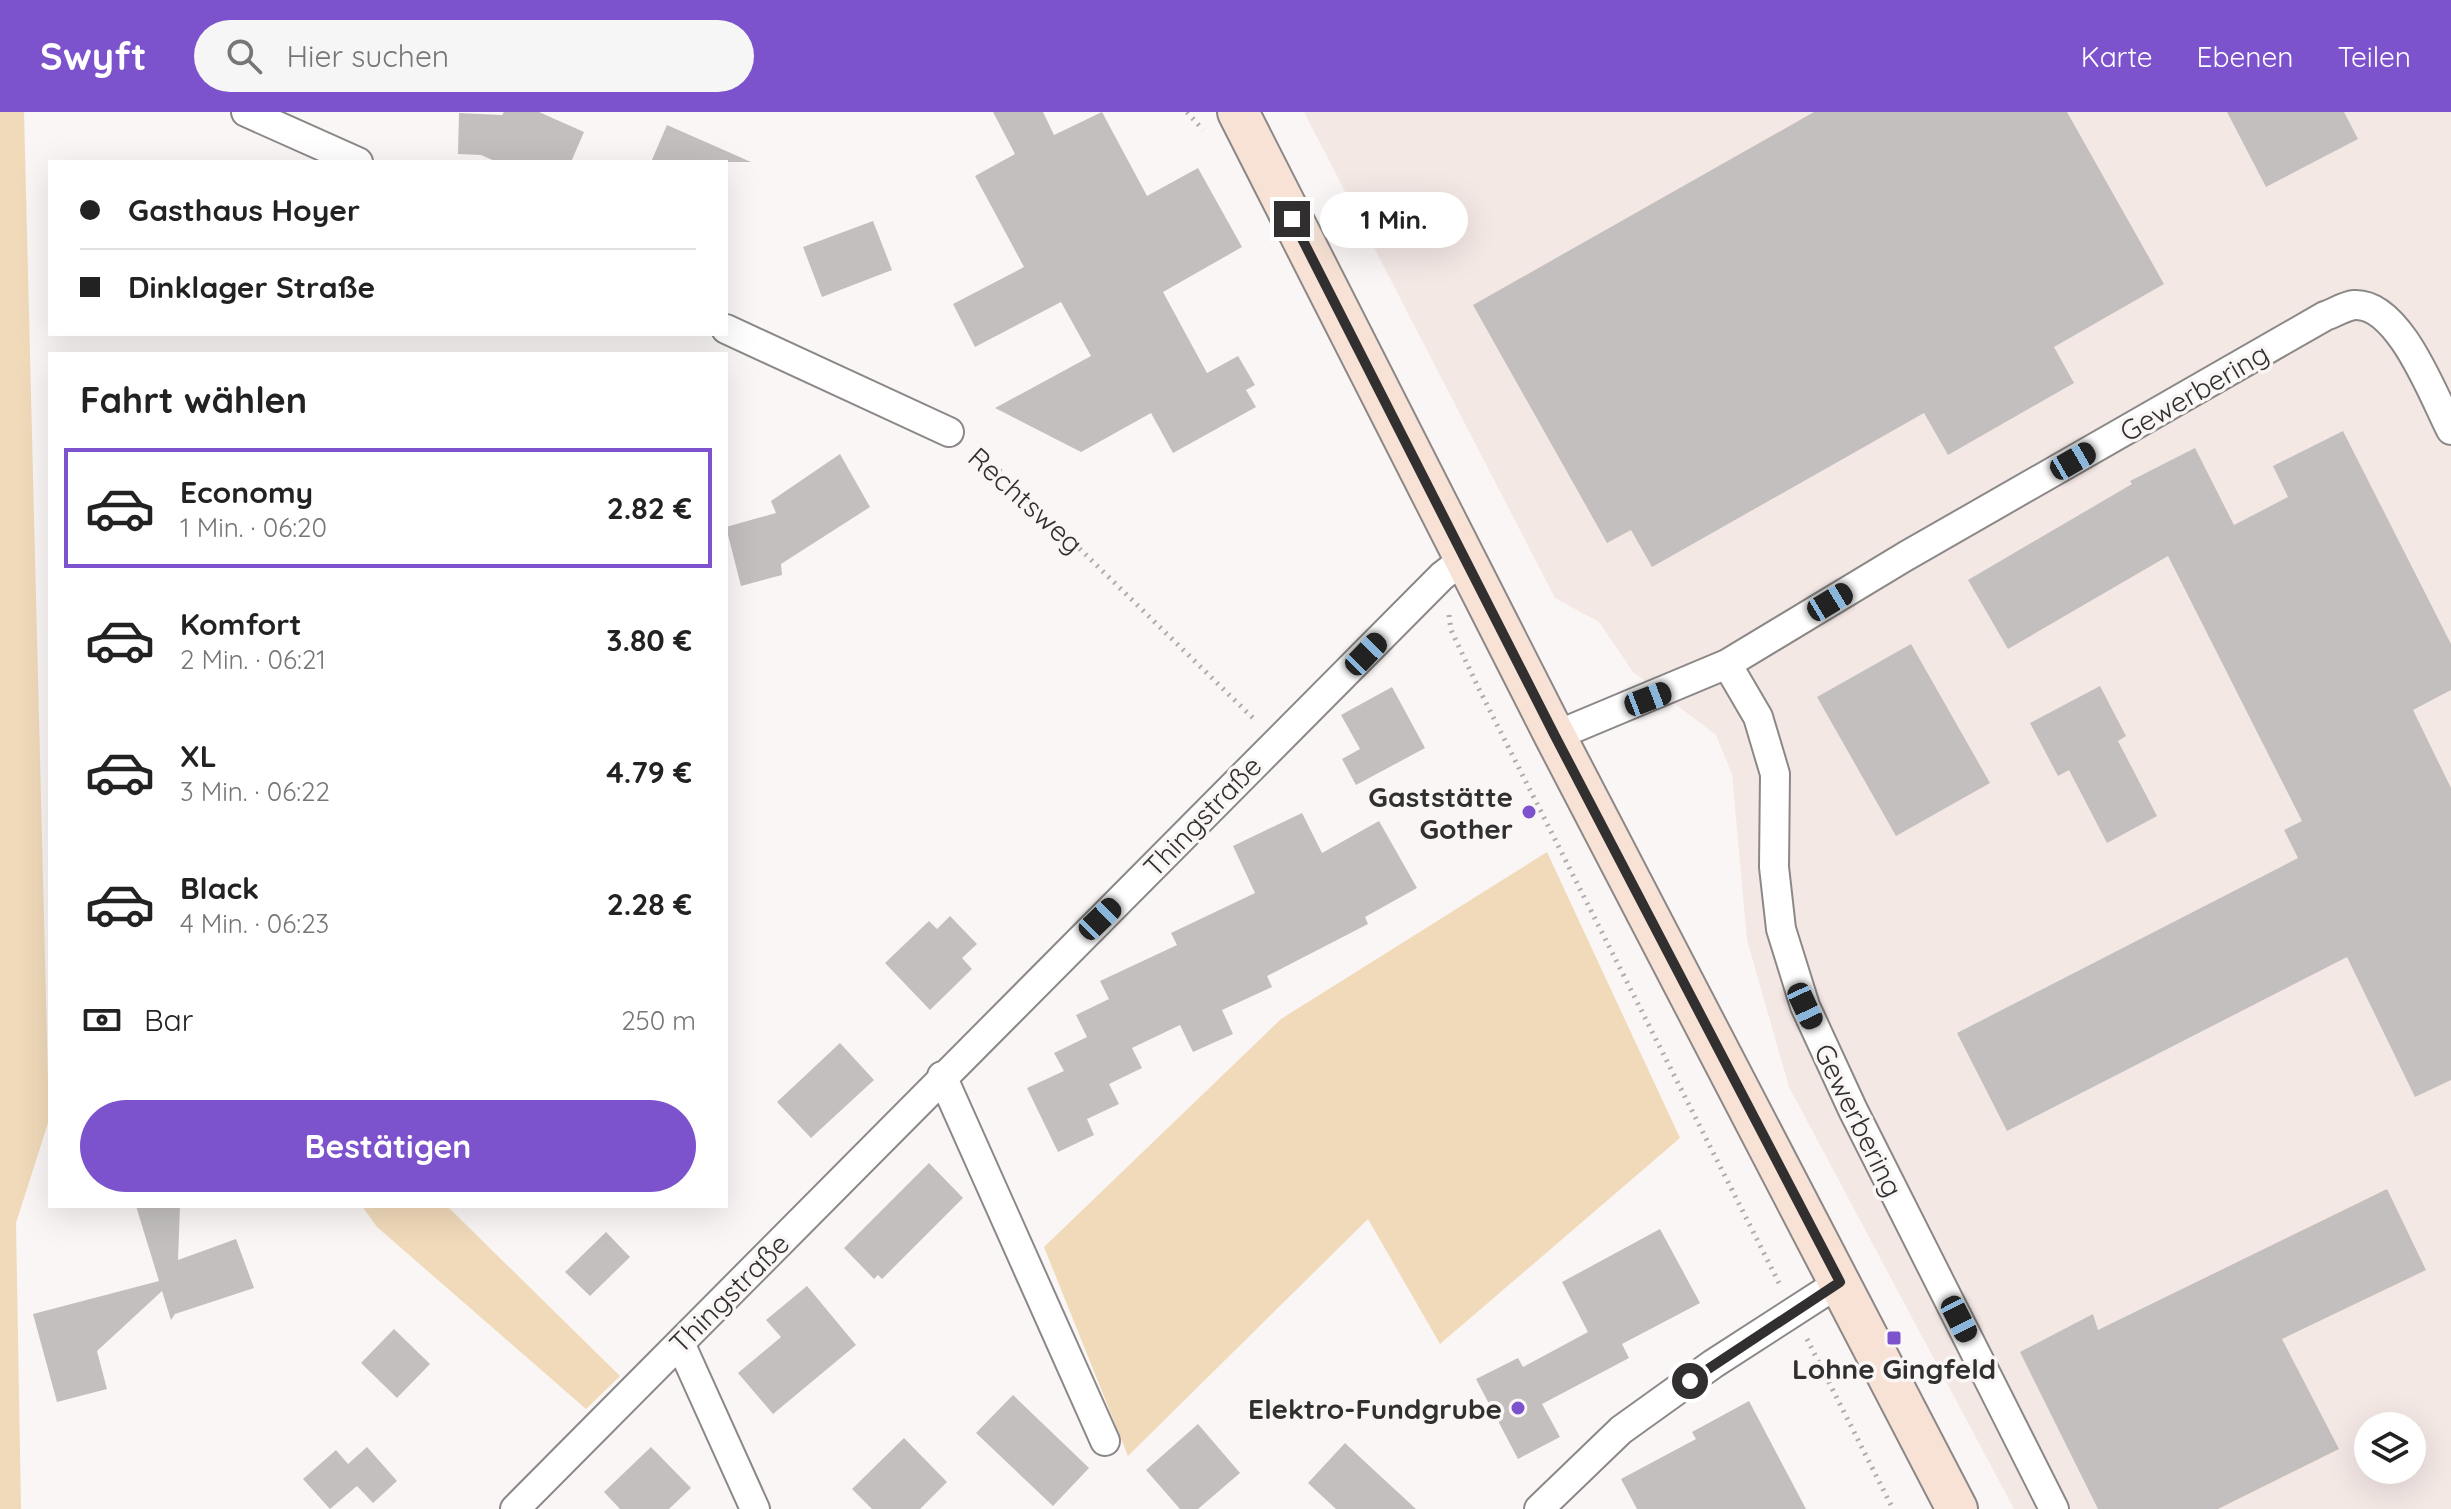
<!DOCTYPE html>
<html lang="de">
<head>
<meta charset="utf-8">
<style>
	:root { --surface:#fff; --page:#f6f6f6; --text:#222; --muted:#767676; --line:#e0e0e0; --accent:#7c53cc }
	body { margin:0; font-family:Quicksand,sans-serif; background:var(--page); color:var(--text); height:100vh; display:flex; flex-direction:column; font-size:30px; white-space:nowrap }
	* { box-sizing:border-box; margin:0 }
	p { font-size:26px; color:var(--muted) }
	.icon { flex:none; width:44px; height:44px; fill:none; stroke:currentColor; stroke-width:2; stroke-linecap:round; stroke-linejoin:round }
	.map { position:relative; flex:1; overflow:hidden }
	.side { position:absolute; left:48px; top:240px; width:680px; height:856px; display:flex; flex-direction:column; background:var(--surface); border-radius:0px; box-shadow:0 8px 32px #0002 }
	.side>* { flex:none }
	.guide { position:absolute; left:48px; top:48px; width:680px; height:176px; border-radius:0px; box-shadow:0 8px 32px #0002; display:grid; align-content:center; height:176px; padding:0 32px; background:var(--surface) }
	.buttons { position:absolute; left:2354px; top:1300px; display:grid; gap:16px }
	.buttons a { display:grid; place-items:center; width:72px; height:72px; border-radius:50%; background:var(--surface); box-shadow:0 8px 32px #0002; font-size:40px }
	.end { position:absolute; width:36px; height:36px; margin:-18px; border:10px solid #312f2f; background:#fff; box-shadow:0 0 0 4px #fff }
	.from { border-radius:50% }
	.bubble { position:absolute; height:56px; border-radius:28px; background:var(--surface); box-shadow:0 8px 32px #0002; font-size:26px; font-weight:800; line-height:56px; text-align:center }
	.car { position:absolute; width:24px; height:48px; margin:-24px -12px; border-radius:10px; box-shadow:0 0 6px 2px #0007; background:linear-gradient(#222 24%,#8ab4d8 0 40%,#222 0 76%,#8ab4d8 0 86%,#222 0) }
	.guide b { display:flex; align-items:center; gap:28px; height:76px; font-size:30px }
	.guide b+b { border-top:2px solid var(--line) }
	.guide i { width:20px; height:20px; background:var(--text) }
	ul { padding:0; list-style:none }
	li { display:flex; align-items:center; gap:24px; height:120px; margin:0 16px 12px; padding:0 16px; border:4px solid transparent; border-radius:0px }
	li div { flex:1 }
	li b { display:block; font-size:30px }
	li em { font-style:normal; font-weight:800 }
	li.current { border-color:var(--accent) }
	li>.icon { width:72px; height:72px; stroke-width:1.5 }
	h2 { padding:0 32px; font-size:36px; line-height:96px }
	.pay { display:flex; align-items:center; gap:20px; height:88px; padding:0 32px; font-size:30px }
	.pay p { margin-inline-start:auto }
	.action { display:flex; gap:16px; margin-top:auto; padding:16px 32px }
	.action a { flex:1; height:92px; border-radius:48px; background:var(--accent); color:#fff; font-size:32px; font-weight:800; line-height:92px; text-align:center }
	header { display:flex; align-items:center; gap:48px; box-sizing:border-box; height:112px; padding:0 40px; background:var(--accent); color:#fff }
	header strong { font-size:38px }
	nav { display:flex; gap:44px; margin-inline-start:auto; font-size:28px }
	.search { width:560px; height:72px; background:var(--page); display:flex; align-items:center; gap:20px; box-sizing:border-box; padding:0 28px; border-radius:44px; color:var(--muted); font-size:30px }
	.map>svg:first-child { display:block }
</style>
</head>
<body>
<header>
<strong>Swyft</strong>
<div class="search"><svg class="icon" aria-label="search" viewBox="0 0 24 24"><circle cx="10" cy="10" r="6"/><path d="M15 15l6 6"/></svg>Hier suchen</div>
<nav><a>Karte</a><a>Ebenen</a><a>Teilen</a></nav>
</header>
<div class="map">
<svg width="2451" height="1397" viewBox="0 0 2451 1397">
	<rect width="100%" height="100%" fill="#faf6f5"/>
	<path fill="#f4e8e5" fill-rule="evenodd" d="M 1304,0 L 2451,0 L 2451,1397 L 2014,1397 L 1789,975 L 1747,828 L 1732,662 L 1716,623 L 1633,560 L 1599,510 L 1555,486 ZM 2368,1314 L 2412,1314 L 2412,1358 L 2368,1358 Z"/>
	<path fill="#f1daba" d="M 0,0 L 24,0 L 49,1008 L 16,1111 L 21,1397 L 0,1397 Z
		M 1547,740 L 1680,1026 L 1440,1232 L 1368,1107 L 1128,1344 L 1044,1135 L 1281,907 Z
		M 362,1094 L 447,1094 L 620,1264 L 586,1297 L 377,1115 Z"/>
	<path fill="#c3bfbf" d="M 504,0 L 539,0 L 584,20 L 571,50 L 497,50 L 481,43 L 458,42 L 459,1 L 502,3 Z
		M 993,0 L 1043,0 L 1054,23 L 1102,0 L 1147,84 L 1198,56 L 1242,135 L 1163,180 L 1207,261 L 1238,244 L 1255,273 L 1246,278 L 1256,295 L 1173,341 L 1151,301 L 1081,340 L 995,296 L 1091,244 L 1061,190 L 975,235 L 953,192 L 1024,155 L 975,64 L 1015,42 Z
		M 1814,0 L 2067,0 L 2164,172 L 2054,235 L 2074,271 L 1948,343 L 1924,301 L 1652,455 L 1631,418 L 1607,431 L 1473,193 Z
		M 2227,0 L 2344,0 L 2358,27 L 2266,75 Z
		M 667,13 L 751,50 L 651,50 Z
		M 873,109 L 892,158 L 822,185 L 803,135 Z
		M 2343,319 L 2451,532 L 2451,578 L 2413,598 L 2451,676 L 2451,968 L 2415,985 L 2347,845 L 2007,1019 L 1957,921 L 2298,746 L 2284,718 L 2302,709 L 2168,444 L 2008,537 L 1968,468 L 2132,372 L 2130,369 L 2195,336 L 2234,413 L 2288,385 L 2273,354 Z
		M 840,342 L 870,395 L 781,452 L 782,463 L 741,474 L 726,415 L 776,401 L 771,389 Z
		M 1911,532 L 1990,671 L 1896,724 L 1817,585 Z
		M 2100,574 L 2126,624 L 2118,629 L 2157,704 L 2107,731 L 2069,658 L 2058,664 L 2030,611 Z
		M 1392,575 L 1425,636 L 1356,673 L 1342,647 L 1360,637 L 1341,603 Z
		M 1302,701 L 1322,741 L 1379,709 L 1417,776 L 1365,805 L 1368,812 L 1267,864 L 1272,875 L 1222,898 L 1233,922 L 1193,940 L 1180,913 L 1132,936 L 1142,956 L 1109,972 L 1119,992 L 1087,1007 L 1094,1023 L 1058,1040 L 1027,976 L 1064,959 L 1054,941 L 1087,925 L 1076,903 L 1109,887 L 1100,869 L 1177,833 L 1171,821 L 1255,781 L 1233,734 Z
		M 950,804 L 977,832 L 962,846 L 972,857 L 930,898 L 885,851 L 929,809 L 937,817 Z
		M 840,931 L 874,968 L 811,1026 L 777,990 Z
		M 929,1051 L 963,1086 L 882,1167 L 878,1163 L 874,1167 L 844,1136 Z
		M 2387,1077 L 2426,1158 L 2282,1227 L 2339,1337 L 2218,1397 L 2098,1397 L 2020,1240 L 2093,1202 L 2098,1218 Z
		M 136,1094 L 180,1094 L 178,1148 L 236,1127 L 254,1176 L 175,1202 L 171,1208 L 162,1179 L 97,1239 L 107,1277 L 57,1290 L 33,1202 L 159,1169 Z
		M 1660,1117 L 1700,1191 L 1622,1232 L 1629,1246 L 1542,1292 L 1560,1325 L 1518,1347 L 1476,1267 L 1518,1246 L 1523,1255 L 1588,1220 L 1562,1170 Z
		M 606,1120 L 630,1145 L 590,1184 L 565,1160 Z
		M 807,1174 L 856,1233 L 773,1302 L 738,1261 L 781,1225 L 766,1208 Z
		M 394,1217 L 430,1252 L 397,1286 L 361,1251 Z
		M 1013,1283 L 1089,1356 L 1053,1394 L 976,1321 Z
		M 1749,1289 L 1806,1397 L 1637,1397 L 1621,1367 L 1696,1327 L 1692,1320 Z
		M 1198,1312 L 1240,1361 L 1198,1397 L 1180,1397 L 1146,1358 Z
		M 904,1326 L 947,1370 L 920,1397 L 872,1397 L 852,1377 Z
		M 1345,1331 L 1363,1348 L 1416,1397 L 1336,1397 L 1308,1371 Z
		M 367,1335 L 397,1369 L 373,1391 L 357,1374 L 330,1397 L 303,1367 L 336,1338 L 348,1352 Z
		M 651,1335 L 691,1376 L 669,1397 L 620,1397 L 604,1380 Z"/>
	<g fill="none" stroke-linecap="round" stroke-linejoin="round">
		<defs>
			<path id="minor" d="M 246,0 L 358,50
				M 726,217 L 949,320
				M 1555,624 L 1727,552
				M 942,964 L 1105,1329
				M 680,1231 L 755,1397
				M 515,1397 L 1442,464 L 1464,447
				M 1539,1397 L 1621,1318 L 1713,1252 L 1840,1170
				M 2054,1397 L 1853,998 L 1805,894 L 1781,817 L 1774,755 L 1775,662 L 1758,605 L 1727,552 L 1906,444 L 2325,204 C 2334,201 2345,194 2354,193 C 2399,190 2433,283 2451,318"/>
			<path id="secondary" d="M 1238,0 L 1555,624 L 1957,1397"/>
		</defs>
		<use href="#minor" stroke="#8b8887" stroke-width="32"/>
		<use href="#secondary" stroke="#8b8887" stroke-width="44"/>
		<path stroke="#b0acac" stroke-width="5" stroke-dasharray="2 6" stroke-linecap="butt" d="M 1187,0 L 1203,18
			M 974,339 L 995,354 L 1255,608
			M 1449,503 L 1451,518 L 1478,575 L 1779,1171
			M 1807,1227 L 1893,1397"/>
		<use href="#minor" stroke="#fff" stroke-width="28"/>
		<use href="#secondary" stroke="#f7e2d5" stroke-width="40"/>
	</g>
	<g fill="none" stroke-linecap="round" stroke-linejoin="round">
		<path stroke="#312f2f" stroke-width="10" d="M 1292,107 L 1555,624 L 1840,1170 L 1690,1269"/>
	</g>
	<g fill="#7c53cc" stroke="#faf6f5" stroke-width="3">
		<circle cx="1529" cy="700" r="8"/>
		<rect x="1886" y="1218" width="16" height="16" rx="4"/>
		<circle cx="1518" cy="1296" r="8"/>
	</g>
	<g text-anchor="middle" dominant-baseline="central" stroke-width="7" stroke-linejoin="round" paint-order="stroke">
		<g font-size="28" fill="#312f2f" stroke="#faf6f5">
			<text transform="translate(2194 280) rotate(-30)">Gewerbering</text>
			<text transform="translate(1026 388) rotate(42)">Rechtsweg</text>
			<text transform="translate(1202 704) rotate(-46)">Thingstraße</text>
			<text transform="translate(1859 1008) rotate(64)">Gewerbering</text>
			<text transform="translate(729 1181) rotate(-45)">Thingstraße</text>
		</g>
		<g font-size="28" font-weight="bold" fill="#312f2f" stroke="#faf6f5" text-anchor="end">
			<text x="1513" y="684">Gaststätte<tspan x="1513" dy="32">Gother</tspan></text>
			<text x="1894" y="1256" text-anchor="middle">Lohne Gingfeld</text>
			<text x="1502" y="1296">Elektro-Fundgrube</text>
		</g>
	</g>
</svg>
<div class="buttons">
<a><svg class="icon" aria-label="layers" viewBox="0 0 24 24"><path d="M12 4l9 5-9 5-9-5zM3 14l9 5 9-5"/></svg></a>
</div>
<i class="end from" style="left:1690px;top:1269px"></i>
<i class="end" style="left:1292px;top:107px"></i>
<div class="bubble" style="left:1320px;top:80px;width:148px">1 Min.</div>
<i class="car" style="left:2073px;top:349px;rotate:60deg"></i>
<i class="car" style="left:1830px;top:490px;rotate:59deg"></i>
<i class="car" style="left:1366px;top:542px;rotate:44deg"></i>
<i class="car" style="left:1648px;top:587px;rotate:69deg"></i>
<i class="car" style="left:1100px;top:807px;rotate:46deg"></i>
<i class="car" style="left:1805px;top:894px;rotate:155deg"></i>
<i class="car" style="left:1959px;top:1207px;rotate:153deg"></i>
<div class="guide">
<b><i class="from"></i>Gasthaus Hoyer</b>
<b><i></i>Dinklager Straße</b>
</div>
<section class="side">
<h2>Fahrt wählen</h2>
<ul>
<li class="current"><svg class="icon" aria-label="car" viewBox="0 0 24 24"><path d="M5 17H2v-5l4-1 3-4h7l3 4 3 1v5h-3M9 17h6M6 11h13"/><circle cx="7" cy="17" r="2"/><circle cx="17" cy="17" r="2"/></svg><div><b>Economy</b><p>1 Min. · 06:20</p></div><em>2.82 €</em></li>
<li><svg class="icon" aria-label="car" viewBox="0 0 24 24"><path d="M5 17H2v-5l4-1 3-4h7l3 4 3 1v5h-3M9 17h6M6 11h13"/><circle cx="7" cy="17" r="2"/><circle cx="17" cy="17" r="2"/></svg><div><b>Komfort</b><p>2 Min. · 06:21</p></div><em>3.80 €</em></li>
<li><svg class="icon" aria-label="car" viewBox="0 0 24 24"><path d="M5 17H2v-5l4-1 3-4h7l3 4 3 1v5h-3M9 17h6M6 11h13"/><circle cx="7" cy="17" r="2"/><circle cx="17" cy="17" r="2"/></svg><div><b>XL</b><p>3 Min. · 06:22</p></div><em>4.79 €</em></li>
<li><svg class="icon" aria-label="car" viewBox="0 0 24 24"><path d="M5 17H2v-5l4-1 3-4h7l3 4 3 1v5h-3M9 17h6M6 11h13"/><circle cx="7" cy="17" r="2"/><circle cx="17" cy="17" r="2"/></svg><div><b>Black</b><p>4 Min. · 06:23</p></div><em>2.28 €</em></li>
</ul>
<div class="pay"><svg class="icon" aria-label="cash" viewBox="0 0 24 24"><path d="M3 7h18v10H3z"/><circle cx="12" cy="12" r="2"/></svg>Bar<p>250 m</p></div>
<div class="action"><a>Bestätigen</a></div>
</section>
</div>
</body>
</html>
